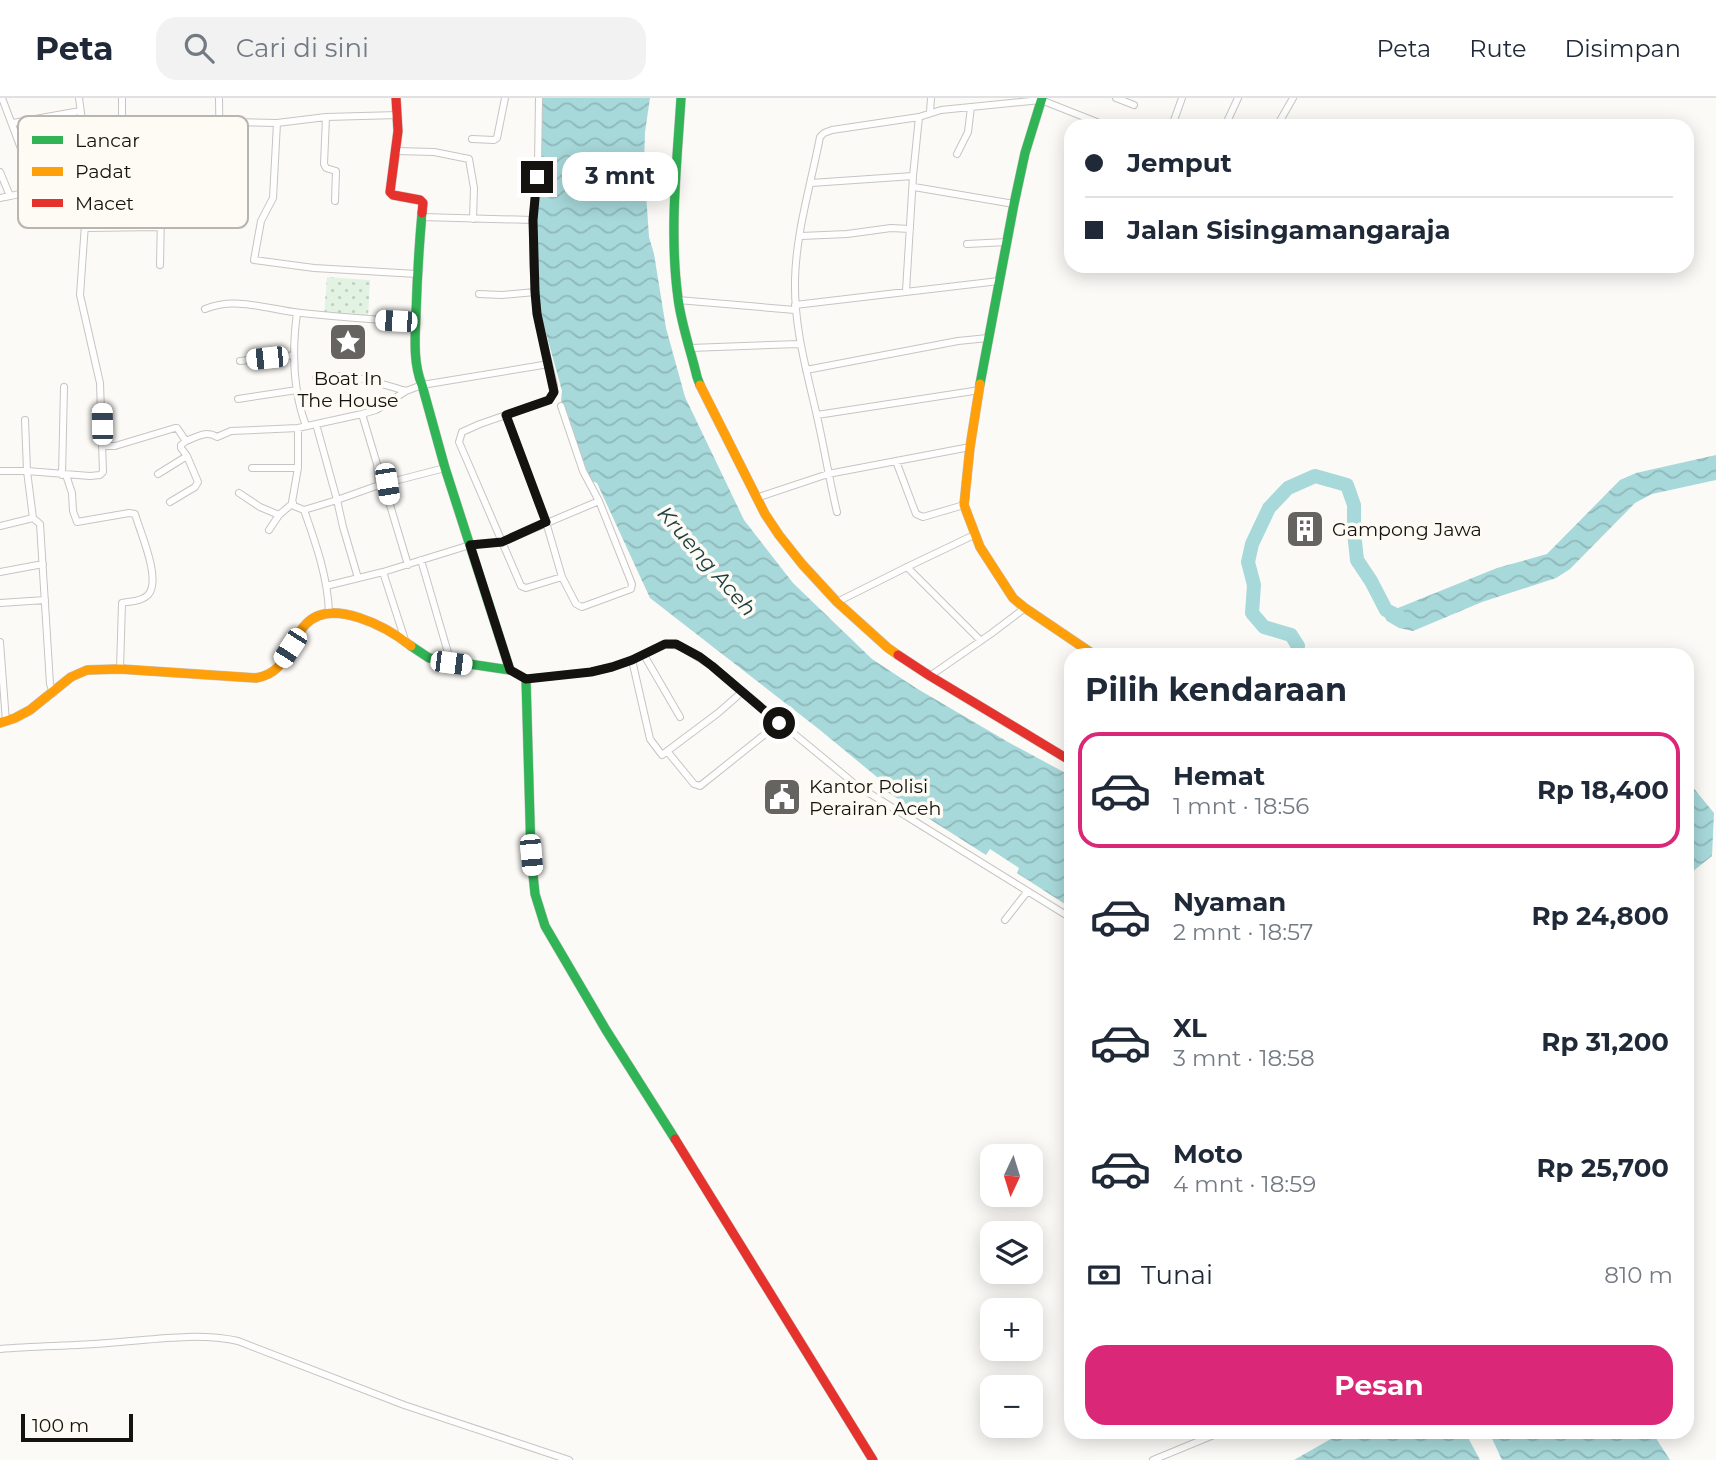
<!DOCTYPE html>
<html lang="id">
<head>
<meta charset="utf-8">
<style>
	:root { --surface:#fff; --page:#f2f2f3; --text:#1f2937; --muted:#747a83; --line:#e0e1e3; --accent:#db2777 }
	body { margin:0; font-family:Montserrat,sans-serif; background:var(--page); color:var(--text); height:100vh; display:flex; flex-direction:column; font-size:26px; white-space:nowrap }
	* { box-sizing:border-box; margin:0 }
	p { font-size:23px; color:var(--muted) }
	.icon { flex:none; width:38px; height:38px; fill:none; stroke:currentColor; stroke-width:2; stroke-linecap:round; stroke-linejoin:round }
	.map { position:relative; flex:1; overflow:hidden }
	.drawer { position:absolute; left:1064px; top:550px; width:630px; height:791px; display:flex; flex-direction:column; background:var(--surface); border-radius:21px; box-shadow:0 4px 18px #0003 }
	.drawer>* { flex:none }
	.guide { position:absolute; left:1064px; top:21px; width:630px; height:154px; border-radius:21px; box-shadow:0 4px 18px #0003; display:grid; align-content:center; height:154px; padding:0 21px; background:var(--surface) }
	.needle { width:46px; rotate:184deg }
	.tools { position:absolute; left:980px; top:1046px; display:grid; gap:14px }
	.tools a { display:grid; place-items:center; width:63px; height:63px; border-radius:14px; background:var(--surface); box-shadow:0 4px 18px #0003; font-size:35px }
	.scale { position:absolute; left:21px; bottom:18px; width:112px; box-sizing:border-box; padding-left:7px; border:4px solid #14130f; border-top:0; font-size:19px; line-height:24px; white-space:nowrap; color:#14130f; -webkit-text-stroke:5px #fefbf4; paint-order:stroke }
	.end { position:absolute; width:32px; height:32px; margin:-16px; border:9px solid #14130f; background:#fff; box-shadow:0 0 0 4px #fff }
	.from { border-radius:50% }
	.bubble { position:absolute; height:49px; border-radius:21px; background:var(--surface); box-shadow:0 4px 18px #0003; font-size:23px; font-weight:700; line-height:49px; text-align:center }
	.car { position:absolute; width:21px; height:42px; margin:-21px -10px; border-radius:9px; box-shadow:0 0 5px 2px #0007; background:linear-gradient(#fff 24%,#345 0 40%,#fff 0 76%,#345 0 86%,#fff 0) }
	.guide b { display:flex; align-items:center; gap:24px; height:66px; font-size:26px }
	.guide b+b { border-top:2px solid var(--line) }
	.guide i { width:18px; height:18px; background:var(--text) }
	ul { padding:0; list-style:none }
	li { display:flex; align-items:center; gap:21px; height:116px; margin:0 14px 10px; padding:0 7px; border:4px solid transparent; border-radius:21px }
	li div { flex:1 }
	li b { display:block; font-size:26px }
	li em { font-style:normal; font-weight:700 }
	li.current { border-color:var(--accent) }
	li>.icon { width:63px; height:63px; stroke-width:1.5 }
	h2 { padding:0 21px; font-size:32px; line-height:84px }
	.pay { display:flex; align-items:center; gap:18px; height:77px; padding:0 21px; font-size:26px }
	.pay p { margin-inline-start:auto }
	.cta { display:flex; gap:14px; margin-top:auto; padding:14px 21px }
	.cta a { flex:1; height:80px; border-radius:21px; background:var(--accent); color:#fff; font-size:28px; font-weight:700; line-height:80px; text-align:center }
	header { display:flex; align-items:center; gap:42px; box-sizing:border-box; height:98px; padding:0 35px; background:var(--surface); border-bottom:2px solid var(--line) }
	header strong { font-size:33px }
	nav { display:flex; gap:38px; margin-inline-start:auto; font-size:24px }
	.search { width:490px; height:63px; background:var(--page); display:flex; align-items:center; gap:18px; box-sizing:border-box; padding:0 24px; border-radius:21px; color:var(--muted); font-size:26px }
	.map>svg:first-child { display:block }
</style>
</head>
<body>
<header>
<strong>Peta</strong>
<div class="search"><svg class="icon" aria-label="search" viewBox="0 0 24 24"><circle cx="10" cy="10" r="6"/><path d="M15 15l6 6"/></svg>Cari di sini</div>
<nav><a>Peta</a><a>Rute</a><a>Disimpan</a></nav>
</header>
<div class="map">
<svg width="1716" height="1362" viewBox="0 0 1716 1362">
	<defs>
		<pattern id="park-dots" width="8" height="8" patternUnits="userSpaceOnUse" patternTransform="scale(1.75)"><rect width="8" height="8" fill="#e2f3e4"/><path d="M2 2h.1M6 6h.1" fill="none" stroke="#c1cfc2" stroke-width="1.8" stroke-linecap="round"/></pattern>
		<pattern id="water-waves" width="16" height="10" patternUnits="userSpaceOnUse" patternTransform="scale(1.75)"><rect width="16" height="10" fill="#a7d8da"/><path d="M0 5q4-4 8 0t8 0" fill="none" stroke="#8fb8ba"/></pattern>
	</defs>
	<rect width="100%" height="100%" fill="#fcfaf6"/>
	<path fill="url(#park-dots)" d="M 327,179 L 370,182 L 368,220 L 324,217 Z"/>
	<path fill="url(#water-waves)" d="M 542,0 L 650,0 L 645,34 L 644,66 L 649,139 L 654,156 L 666,230 L 685,299 L 744,422 L 793,485 L 872,561 L 916,590 L 1008,644 L 1071,678 L 1071,810 L 1017,775 L 1019,770 L 990,751 L 986,757 L 881,690 L 883,684 L 820,632 L 650,500 L 597,385 L 589,382 L 561,303 L 562,293 L 538,206 L 535,126 Z
		M 1716,357 L 1716,382 L 1652,396 L 1635,405 L 1570,471 L 1556,480 L 1482,504 L 1413,533 L 1399,530 L 1387,523 L 1381,513 L 1398,510 L 1497,470 L 1547,456 L 1620,382 L 1636,375 Z
		M 1687,682 L 1714,715 L 1712,758 L 1687,778 Z
		M 1343,1334 L 1465,1334 L 1480,1362 L 1294,1362 Z
		M 1489,1334 L 1652,1334 L 1670,1362 L 1502,1362 Z"/>
	<g fill="none" stroke-linecap="round" stroke-linejoin="round">
		<path stroke="#a7d8da" stroke-width="14" d="M 1296,556 L 1298,548 L 1291,537 L 1264,529 L 1252,515 L 1254,487 L 1248,464 L 1252,446 L 1269,410 L 1288,390 L 1315,378 L 1347,387 L 1354,407 L 1354,434 L 1357,462 L 1371,483 L 1386,512 L 1400,519"/>
		<defs>
			<path id="street" d="M 122,0 L 122,23 C 140,31 160,24 179,23 L 277,25 L 326,19 L 398,17
				M 539,0 L 538,65 L 533,122 L 533,166 L 537,216 L 554,287 L 554,294 L 549,302 L 480,326 L 462,334 L 459,344 L 521,488 L 526,490 L 562,479
				M 1116,0 L 1134,7
				M 930,14 L 931,0
				M 326,19 L 324,66 L 326,70 L 336,73 L 335,103
				M 13,25 L 80,13
				M 277,25 L 273,100 L 261,123 L 254,162 L 314,170 L 417,176
				M 155,27 L 156,78
				M 1172,28 L 1182,0
				M 1225,28 L 1238,0
				M 1277,28 L 1293,0
				M 472,41 L 494,42 L 497,40 L 505,0
				M 396,53 L 434,54 L 469,61 L 474,90 L 473,121
				M 957,56 L 968,34 L 971,9
				M 0,74 L 10,98
				M 84,78 L 217,79 L 219,76 L 220,69 L 219,0
				M 811,85 L 913,78
				M 914,89 L 1014,106
				M 0,100 C 13,97 28,97 34,85 L 2,0
				M 422,119 L 533,122
				M 85,130 L 160,129
				M 801,138 L 847,136 L 891,130 L 910,131
				M 967,146 L 1007,144
				M 160,167 L 161,116
				M 906,193 L 913,78 L 919,19
				M 479,196 L 502,197 L 535,194
				M 678,202 L 795,212
				M 795,207 L 999,183
				M 205,211 C 237,198 269,212 301,215 C 340,219 378,222 416,224
				M 297,215 C 292,252 293,293 306,328
				M 690,250 L 799,246
				M 240,263 L 294,257
				M 806,272 L 958,243 L 988,240
				M 316,280 C 350,274 374,284 406,293
				M 238,301 L 297,292
				M 561,308 L 583,373 L 599,403
				M 362,316 L 377,366 L 379,387
				M 817,317 L 980,292
				M 25,322 L 27,373 L 33,420
				M 298,330 L 298,370 L 292,404 L 294,408 L 304,412 L 337,402 L 316,326
				M 102,348 L 115,348 L 175,330 L 177,330 L 186,343 C 197,339 206,332 217,339 L 231,333 L 298,330 L 362,316 L 376,312 L 406,293 L 422,287 L 549,266
				M 896,363 L 916,416 L 923,419 L 964,407
				M 252,370 L 298,370
				M 0,373 L 27,373 L 90,378 L 100,377 L 103,374 L 100,285 L 80,197 L 86,112 L 84,37 L 79,0
				M 158,376 L 187,358
				M 62,377 L 64,289
				M 66,377 L 72,395 L 73,413 L 77,424 L 129,415 L 135,416 C 140,434 162,482 148,497 C 141,504 130,503 122,505 L 120,571
				M 387,386 L 390,407 L 408,467
				M 239,395 L 260,409 L 279,417
				M 756,400 L 828,376 L 970,349
				M 170,404 L 195,389 L 198,384 L 187,358 L 181,350 L 181,347 L 186,343
				M 304,412 C 316,446 328,480 329,515
				M 837,414 C 829,381 824,348 816,314 C 806,270 794,229 795,182 C 796,134 811,86 820,39 L 824,35 L 832,32 L 919,19 L 941,12 L 1041,2 L 1107,28
				M 0,428 L 33,420 L 40,426 L 50,586 L 53,595
				M 269,432 L 279,417 L 293,405
				M 421,462 L 451,565
				M 907,469 L 980,542
				M 0,474 L 43,466
				M 383,474 L 405,542
				M 358,480 L 343,429 L 337,402 L 379,387 L 445,370
				M 326,488 L 383,474 L 470,447 L 502,444 L 599,403 L 632,486 L 631,491 L 582,509 L 576,506 L 562,479 L 546,424 L 506,317
				M 837,504 L 907,469 L 974,437
				M 0,505 L 45,502
				M 0,544 L 6,624
				M 644,557 L 680,619
				M 632,562 L 650,641 L 662,657 L 718,615 L 742,594
				M 510,572 L 526,581 L 591,574 L 612,569 L 632,562 L 665,546 L 680,548 L 712,568 L 856,687 L 1071,820
				M 930,578 L 992,535 L 1025,510
				M 667,653 L 694,686 L 700,688 L 779,625
				M 1005,822 L 1027,794
				M 0,1251 C 36,1248 72,1248 108,1245 C 151,1242 196,1234 238,1243 L 404,1307 L 569,1362
				M 1153,1362 L 1221,1334"/>
			<path id="fast" d="M 681,0 C 677,66 669,134 678,200 C 681,226 691,253 697,279 L 700,287
				M 980,286 L 1014,106 L 1025,55 L 1042,0
				M 411,548 L 429,560 L 510,572 L 445,370 L 422,287 C 413,265 415,240 416,216 C 417,182 419,149 422,115
				M 526,581 L 531,757 L 535,796 L 545,828 L 606,932 L 675,1041"/>
			<path id="slow" d="M 980,286 L 970,349 L 964,407 L 980,449 L 1013,500 L 1025,510 L 1093,556
				M 700,287 L 765,416 L 779,437 L 802,466 L 837,504 L 888,550 L 898,557
				M 0,625 L 15,620 L 30,612 L 71,579 L 87,572 L 120,571 L 256,580 C 289,574 286,546 306,526 C 332,499 387,529 411,548"/>
			<path id="jam" d="M 396,0 L 398,33 L 390,94 L 393,97 L 420,102 L 423,105 L 422,115
				M 898,557 L 930,578 L 1071,663
				M 675,1041 L 873,1362"/>
		</defs>
		<use href="#street" stroke="#c7c5c1" stroke-width="8"/>
		<use href="#fast" stroke="#c7c5c1" stroke-width="10"/>
		<use href="#slow" stroke="#c7c5c1" stroke-width="10"/>
		<use href="#jam" stroke="#c7c5c1" stroke-width="10"/>
		<use href="#street" stroke="#fffefe" stroke-width="6"/>
		<use href="#fast" stroke="#30b455" stroke-width="9"/>
		<use href="#slow" stroke="#ff9f0a" stroke-width="9"/>
		<use href="#jam" stroke="#e5322d" stroke-width="9"/>
	</g>
	<g fill="none" stroke-linecap="round" stroke-linejoin="round">
		<path stroke="#14130f" stroke-width="9" d="M 537,79 L 533,122 L 535,194 L 537,216 L 554,294 L 549,302 L 506,317 L 546,424 L 502,444 L 470,447 L 510,572 L 526,581 L 591,574 L 612,569 L 632,562 L 665,546 L 676,546 L 700,559 L 712,568 L 779,625"/>
	</g>
	<defs>
		<symbol id="sight-square" viewBox="-11 -11 22 22"><rect x="-9" y="-9" width="18" height="18" rx="4" fill="#656460" stroke="#fefbf4"/><path d="M0-6L1.8-2.2L6-1.7L2.9 1.2L3.7 5.4L0 3.3L-3.7 5.4L-2.9 1.2L-6-1.7L-1.8-2.2Z" fill="#fff"/></symbol>
		<symbol id="building-square" viewBox="-11 -11 22 22"><rect x="-9" y="-9" width="18" height="18" rx="4" fill="#656460" stroke="#fefbf4"/><path d="M-4-6H4V6H1V3H-1V6H-4ZM-2.5-4.3h1.7v1.8h-1.7ZM.8-4.3h1.7v1.8H.8ZM-2.5-1h1.7V.8h-1.7ZM.8-1h1.7V.8H.8Z" fill="#fff"/></symbol>
		<symbol id="civic-square" viewBox="-11 -11 22 22"><rect x="-9" y="-9" width="18" height="18" rx="4" fill="#656460" stroke="#fefbf4"/><path d="M-.6-6.5H3V-4.5H.6V-3L4-1V1h2V6H-6V1h2V-1L-.6-3ZM-1.2 2.5V6h2.4V2.5Z" fill="#fff"/></symbol>
	</defs>
	<g fill-rule="evenodd">
		<use href="#sight-square" x="326" y="222" width="44" height="44"/>
		<use href="#building-square" x="1283" y="409" width="44" height="44"/>
		<use href="#civic-square" x="760" y="677" width="44" height="44"/>
	</g>
	<g text-anchor="middle" dominant-baseline="central" stroke-width="7" stroke-linejoin="round" paint-order="stroke">
		<g font-size="19" fill="#14130f" stroke="#fefbf4" text-anchor="start">
			<text x="348" y="280" text-anchor="middle">Boat In<tspan x="348" dy="22">The House</tspan></text>
			<text x="1332" y="431">Gampong Jawa</text>
			<text x="809" y="688">Kantor Polisi<tspan x="809" dy="22">Perairan Aceh</tspan></text>
		</g>
		<g font-size="21" font-style="italic" fill="#1b3e40" stroke="#fefbf4">
			<text transform="translate(707 463) rotate(49)">Krueng Aceh</text>
		</g>
	</g>
	<rect x="18" y="18" width="230" height="112" rx="10" fill="#fefbf4" stroke="#b8b5af" stroke-width="2"/>
	<rect x="32" y="38" width="31" height="8" fill="#30b455"/>
	<rect x="32" y="69" width="31" height="9" fill="#ff9f0a"/>
	<rect x="32" y="101" width="31" height="8" fill="#e5322d"/>
	<g font-size="19" fill="#14130f">
		<text x="75" y="49">Lancar</text>
		<text x="75" y="80">Padat</text>
		<text x="75" y="112">Macet</text>
	</g>
</svg>
<div class="tools">
<a><svg class="needle" viewBox="-14 -14 28 28"><path d="M0-13l5 13h-10z" fill="#e53935"/><path d="M0 13l5-13h-10z" fill="#747a83"/></svg></a>
<a><svg class="icon" aria-label="layers" viewBox="0 0 24 24"><path d="M12 4l9 5-9 5-9-5zM3 14l9 5 9-5"/></svg></a>
<a>+</a>
<a>−</a>
</div>
<div class="scale">100 m</div>
<i class="end from" style="left:779px;top:625px"></i>
<i class="end" style="left:537px;top:79px"></i>
<div class="bubble" style="left:562px;top:54px;width:116px">3 mnt</div>
<i class="car" style="left:396px;top:223px;rotate:273deg"></i>
<i class="car" style="left:267px;top:260px;rotate:264deg"></i>
<i class="car" style="left:102px;top:326px;rotate:359deg"></i>
<i class="car" style="left:387px;top:386px;rotate:171deg"></i>
<i class="car" style="left:290px;top:550px;rotate:213deg"></i>
<i class="car" style="left:451px;top:565px;rotate:97deg"></i>
<i class="car" style="left:531px;top:757px;rotate:175deg"></i>
<div class="guide">
<b><i class="from"></i>Jemput</b>
<b><i></i>Jalan Sisingamangaraja</b>
</div>
<section class="drawer">
<h2>Pilih kendaraan</h2>
<ul>
<li class="current"><svg class="icon" aria-label="car" viewBox="0 0 24 24"><path d="M5 17H2v-5l4-1 3-4h7l3 4 3 1v5h-3M9 17h6M6 11h13"/><circle cx="7" cy="17" r="2"/><circle cx="17" cy="17" r="2"/></svg><div><b>Hemat</b><p>1 mnt · 18:56</p></div><em>Rp 18,400</em></li>
<li><svg class="icon" aria-label="car" viewBox="0 0 24 24"><path d="M5 17H2v-5l4-1 3-4h7l3 4 3 1v5h-3M9 17h6M6 11h13"/><circle cx="7" cy="17" r="2"/><circle cx="17" cy="17" r="2"/></svg><div><b>Nyaman</b><p>2 mnt · 18:57</p></div><em>Rp 24,800</em></li>
<li><svg class="icon" aria-label="car" viewBox="0 0 24 24"><path d="M5 17H2v-5l4-1 3-4h7l3 4 3 1v5h-3M9 17h6M6 11h13"/><circle cx="7" cy="17" r="2"/><circle cx="17" cy="17" r="2"/></svg><div><b>XL</b><p>3 mnt · 18:58</p></div><em>Rp 31,200</em></li>
<li><svg class="icon" aria-label="car" viewBox="0 0 24 24"><path d="M5 17H2v-5l4-1 3-4h7l3 4 3 1v5h-3M9 17h6M6 11h13"/><circle cx="7" cy="17" r="2"/><circle cx="17" cy="17" r="2"/></svg><div><b>Moto</b><p>4 mnt · 18:59</p></div><em>Rp 25,700</em></li>
</ul>
<div class="pay"><svg class="icon" aria-label="cash" viewBox="0 0 24 24"><path d="M3 7h18v10H3z"/><circle cx="12" cy="12" r="2"/></svg>Tunai<p>810 m</p></div>
<div class="cta"><a>Pesan</a></div>
</section>
</div>
</body>
</html>
